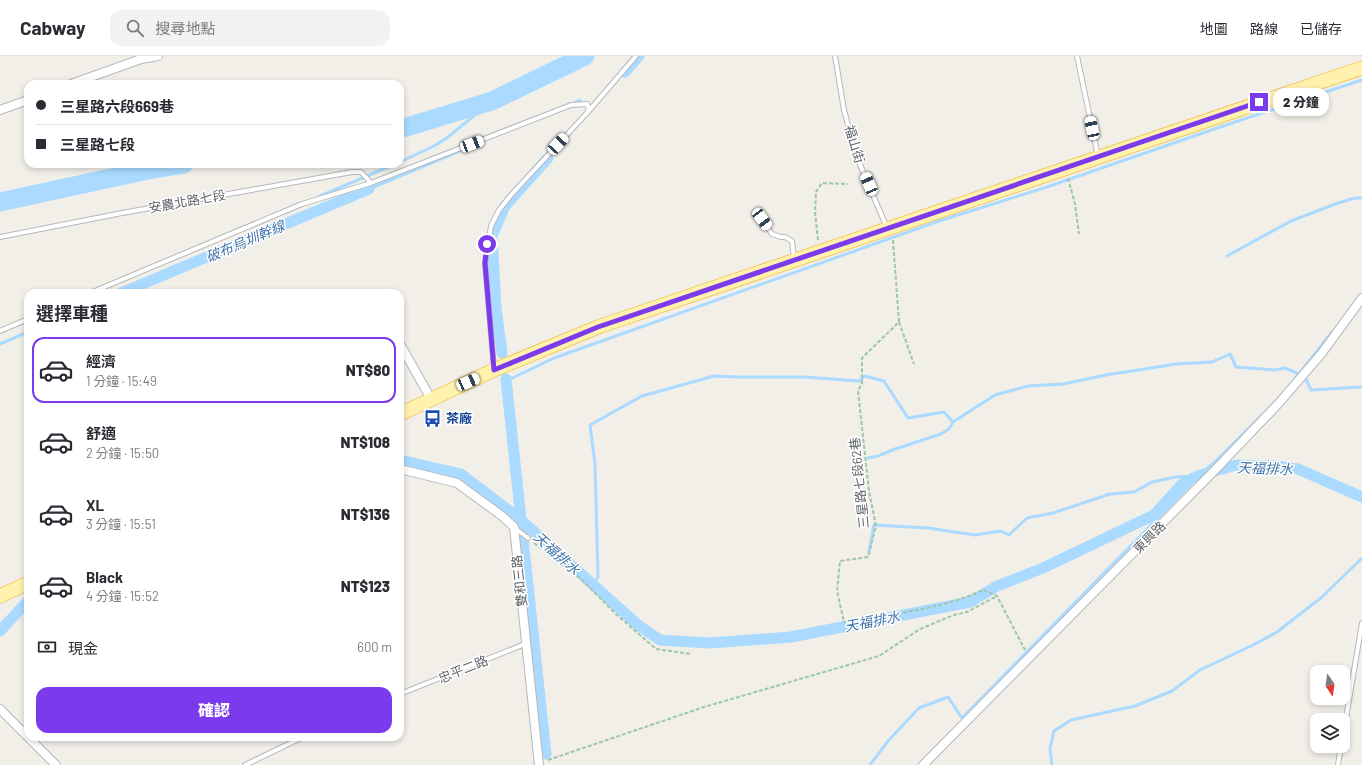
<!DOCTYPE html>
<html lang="zh-TW">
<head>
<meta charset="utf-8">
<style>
	:root { --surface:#fff; --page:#f2f2f3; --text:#2b2b33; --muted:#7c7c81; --line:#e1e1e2; --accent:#7c3aed }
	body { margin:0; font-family:Barlow,"Noto Sans TC",sans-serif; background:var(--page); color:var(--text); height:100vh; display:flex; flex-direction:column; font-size:15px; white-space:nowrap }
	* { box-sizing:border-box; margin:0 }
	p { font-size:13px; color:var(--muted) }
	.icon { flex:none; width:22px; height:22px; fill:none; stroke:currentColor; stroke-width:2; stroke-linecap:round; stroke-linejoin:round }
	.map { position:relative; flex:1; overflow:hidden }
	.side { position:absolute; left:24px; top:233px; width:380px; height:452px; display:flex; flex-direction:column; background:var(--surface); border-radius:12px; box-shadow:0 2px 6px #0003 }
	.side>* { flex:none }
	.top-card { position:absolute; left:24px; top:24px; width:380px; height:88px; border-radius:12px; box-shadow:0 2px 6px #0003; display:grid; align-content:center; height:88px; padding:0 12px; background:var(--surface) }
	.needle { width:26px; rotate:167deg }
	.buttons { position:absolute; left:1310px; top:609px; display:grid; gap:8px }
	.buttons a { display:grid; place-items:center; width:40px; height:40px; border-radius:8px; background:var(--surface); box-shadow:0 2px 6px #0003; font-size:20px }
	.end { position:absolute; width:18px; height:18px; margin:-9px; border:5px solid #7c3aed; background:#fff; box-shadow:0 0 0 2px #fff }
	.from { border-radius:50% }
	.bubble { position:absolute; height:28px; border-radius:12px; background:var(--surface); box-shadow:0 2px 6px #0003; font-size:13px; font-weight:800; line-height:28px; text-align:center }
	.car { position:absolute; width:12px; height:24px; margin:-12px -6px; border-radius:5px; box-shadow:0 0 3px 1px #0007; background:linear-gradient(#fff 24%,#345 0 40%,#fff 0 76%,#345 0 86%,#fff 0) }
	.top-card b { display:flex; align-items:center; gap:14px; height:38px; font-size:15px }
	.top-card b+b { border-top:1px solid var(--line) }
	.top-card i { width:10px; height:10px; background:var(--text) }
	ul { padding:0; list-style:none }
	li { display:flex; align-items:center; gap:12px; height:66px; margin:0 8px 6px; padding:0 4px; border:2px solid transparent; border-radius:12px }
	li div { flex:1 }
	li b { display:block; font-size:15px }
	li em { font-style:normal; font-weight:800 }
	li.active { border-color:var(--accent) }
	li>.icon { width:36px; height:36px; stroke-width:1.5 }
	h2 { padding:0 12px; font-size:18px; line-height:48px }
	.pay { display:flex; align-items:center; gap:10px; height:44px; padding:0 12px; font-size:15px }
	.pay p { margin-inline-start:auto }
	.button { display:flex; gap:8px; margin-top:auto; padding:8px 12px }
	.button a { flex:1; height:46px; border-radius:12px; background:var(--accent); color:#fff; font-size:16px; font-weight:800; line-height:46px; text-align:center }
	header { display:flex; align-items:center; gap:24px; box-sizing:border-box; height:56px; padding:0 20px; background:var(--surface); border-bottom:1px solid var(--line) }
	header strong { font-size:19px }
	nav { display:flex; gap:22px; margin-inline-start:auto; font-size:14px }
	.search { width:280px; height:36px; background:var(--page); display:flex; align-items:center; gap:10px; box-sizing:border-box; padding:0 14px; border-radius:12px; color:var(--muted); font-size:15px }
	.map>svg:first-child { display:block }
</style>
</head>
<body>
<header>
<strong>Cabway</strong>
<div class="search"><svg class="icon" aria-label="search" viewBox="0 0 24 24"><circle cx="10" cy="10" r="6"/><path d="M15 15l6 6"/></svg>搜尋地點</div>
<nav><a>地圖</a><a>路線</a><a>已儲存</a></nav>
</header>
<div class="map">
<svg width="1362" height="709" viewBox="0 0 1362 709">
	<rect width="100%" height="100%" fill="#f1efe8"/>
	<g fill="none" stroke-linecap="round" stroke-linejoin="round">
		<path stroke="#aadaff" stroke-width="3" d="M 571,48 L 580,44
			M 400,106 L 434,90 L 448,81 L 492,45
			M 369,133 L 472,90
			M 318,141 L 395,108
			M 1227,200 L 1291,165 L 1338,147 L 1355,142 L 1362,142
			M 0,288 L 28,276
			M 1299,318 L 1332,276 L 1336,277
			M 506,325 L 554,302 L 939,165 L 1047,131 L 1220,71 L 1362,24
			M 1293,325 L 1297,320
			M 868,402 L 878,400 L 895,393 L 941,378 L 949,373 L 953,366
			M 869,495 L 874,469 L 928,472 L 975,479 L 1001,475 L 1009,479 L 1027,462 L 1053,457 L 1110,438 L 1134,436 L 1152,426 L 1175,421 L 1197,420
			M 593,528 L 598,521 L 595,408 L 590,369 L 642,340 L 714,320 L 737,321 L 803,321 L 859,325 L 865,320 L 884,325 L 908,362 L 944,356 L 953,366 L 995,339 L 1028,330 L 1063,328 L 1106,319 L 1176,308 L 1212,306 L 1230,298 L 1236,311 L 1275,314 L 1285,312 L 1299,318 L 1306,323 L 1311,334 L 1362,331
			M 870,709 L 888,685 L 919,652 L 948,641 L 962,662 L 1202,417 L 1216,405 L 1279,342
			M 1052,709 L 1050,692 L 1054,675 L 1071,664 L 1135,650 L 1172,635 L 1200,614 L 1253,589 L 1277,576 L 1322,541 L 1362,502"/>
		<path stroke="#aadaff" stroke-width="11" d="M 625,16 L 639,0
			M 121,237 L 369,133
			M 502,297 L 496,252 L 492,180 L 505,150 L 548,102
			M 506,323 L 546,698
			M 400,404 L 461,418 L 520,463 L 638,569 L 660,584 L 710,587 L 791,581 L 970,546 L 997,530 L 1043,512 L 1154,459 L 1182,428 L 1197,420 L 1236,409 L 1276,410 L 1298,413 L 1362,441
			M 0,575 L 28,545"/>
		<path stroke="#aadaff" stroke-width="19" d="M 400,73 L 492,45 L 585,0
			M 0,146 L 148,114 L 184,108"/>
		<defs>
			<path id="service" d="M 835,0 L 844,54 L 856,99 L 887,172
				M 1077,0 L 1098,100
				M 758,158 L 772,178 L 781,181 L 785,181 L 792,185 L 794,202
				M 0,181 L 122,157 L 352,116 L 361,116 L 371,127
				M 90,237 L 302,148 L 371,127 L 571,49 L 587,48 L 589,52 L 587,57
				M 0,275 L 28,263
				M 494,312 L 485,207 L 491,170 L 499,154 L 511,139 L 587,57 L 636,0
				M 516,473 L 528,482
				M 400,638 L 525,588
				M 1343,680 L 1362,567
				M 245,709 L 303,681
				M 1338,709 L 1341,690"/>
			<path id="minor" d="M 71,28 L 141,3 L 158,0
				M 0,54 L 28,44
				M 400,288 L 431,343
				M 400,413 L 457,427 L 502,460 L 514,471 L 539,709
				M 0,653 L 56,709
				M 923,709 L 1215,414 L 1279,347 L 1322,297 L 1362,242"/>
			<path id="primary" d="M 400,358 L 494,314 L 598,271 L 1362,12
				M 0,540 L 28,527"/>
		</defs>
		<use href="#service" stroke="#b5b8bc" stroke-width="6"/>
		<use href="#minor" stroke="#b5b8bc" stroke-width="10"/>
		<use href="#primary" stroke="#f2c960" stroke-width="15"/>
		<path stroke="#9cc7a9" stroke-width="2" stroke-dasharray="4 2" stroke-linecap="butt" d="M 1068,122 L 1075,148 L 1079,178
			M 818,184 L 815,156 L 816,136 L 822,127 L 848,128
			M 893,184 L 899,266 L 862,302 L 862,327 L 858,335 L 869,435 L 876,470 L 868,501 L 840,505 L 837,535 L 844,566 C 890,558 940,554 983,534 L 997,540 L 1025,594
			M 899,266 L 914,308
			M 534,487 L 581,523 L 616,558 L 656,593 L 691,598
			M 548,704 L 704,651 L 879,600 L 920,573 L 954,559 L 967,556 L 997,540"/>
		<use href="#service" stroke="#fff" stroke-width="4"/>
		<use href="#minor" stroke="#fff" stroke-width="8"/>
		<use href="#primary" stroke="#fff2af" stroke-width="13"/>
	</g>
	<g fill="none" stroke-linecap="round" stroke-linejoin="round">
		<path stroke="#7c3aed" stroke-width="5" d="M 487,188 L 485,207 L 494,314 L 598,271 L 1259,46"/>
	</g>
	<defs>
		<symbol id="bus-bare" viewBox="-9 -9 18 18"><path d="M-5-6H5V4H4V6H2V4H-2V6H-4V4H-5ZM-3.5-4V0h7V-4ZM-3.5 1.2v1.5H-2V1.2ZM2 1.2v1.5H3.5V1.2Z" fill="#1a4fb4" stroke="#fff" stroke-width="2.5" paint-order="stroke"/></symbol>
	</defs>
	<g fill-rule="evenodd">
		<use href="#bus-bare" x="420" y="350" width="25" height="25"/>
	</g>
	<g text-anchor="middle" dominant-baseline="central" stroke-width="3" stroke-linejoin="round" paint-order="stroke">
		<g font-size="13" fill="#5f6368" stroke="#fff">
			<text transform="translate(855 88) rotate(73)">福山街</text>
			<text transform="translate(187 145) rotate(-10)">安農北路七段</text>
			<text transform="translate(859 427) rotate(-96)">三星路七段62巷</text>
			<text transform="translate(1149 481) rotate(-45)">東興路</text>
			<text transform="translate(519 525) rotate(-96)">雙和三路</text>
			<text transform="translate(463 613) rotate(-22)">忠平二路</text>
		</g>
		<g font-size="13" font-weight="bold" fill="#164399" stroke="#fff" text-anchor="start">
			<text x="446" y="362">茶廠</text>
		</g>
		<g font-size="14" font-style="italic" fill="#4174aa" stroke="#fff">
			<text transform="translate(245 185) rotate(-23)">破布烏圳幹線</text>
			<text transform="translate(1265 412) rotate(2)">天福排水</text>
			<text transform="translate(557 497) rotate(42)">天福排水</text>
			<text transform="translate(872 565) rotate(-11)">天福排水</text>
		</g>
	</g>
</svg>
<div class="buttons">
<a><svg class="needle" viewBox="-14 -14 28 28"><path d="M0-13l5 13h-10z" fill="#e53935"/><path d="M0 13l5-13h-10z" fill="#7c7c81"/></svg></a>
<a><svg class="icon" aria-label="layers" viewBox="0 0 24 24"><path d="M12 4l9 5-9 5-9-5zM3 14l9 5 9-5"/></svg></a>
</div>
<i class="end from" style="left:487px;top:188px"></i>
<i class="end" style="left:1259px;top:46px"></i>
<div class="bubble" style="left:1273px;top:32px;width:56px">2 分鐘</div>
<i class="car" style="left:1092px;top:72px;rotate:348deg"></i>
<i class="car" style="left:472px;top:88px;rotate:69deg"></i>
<i class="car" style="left:558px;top:88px;rotate:43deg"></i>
<i class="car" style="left:869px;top:128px;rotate:337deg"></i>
<i class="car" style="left:762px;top:163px;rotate:143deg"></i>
<i class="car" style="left:468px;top:326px;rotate:66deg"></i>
<div class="top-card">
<b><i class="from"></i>三星路六段669巷</b>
<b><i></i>三星路七段</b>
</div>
<section class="side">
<h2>選擇車種</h2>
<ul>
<li class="active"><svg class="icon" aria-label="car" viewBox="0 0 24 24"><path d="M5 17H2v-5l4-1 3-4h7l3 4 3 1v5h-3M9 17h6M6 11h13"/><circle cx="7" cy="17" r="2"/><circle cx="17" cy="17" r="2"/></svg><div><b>經濟</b><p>1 分鐘 · 15:49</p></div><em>NT$80</em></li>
<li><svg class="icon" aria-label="car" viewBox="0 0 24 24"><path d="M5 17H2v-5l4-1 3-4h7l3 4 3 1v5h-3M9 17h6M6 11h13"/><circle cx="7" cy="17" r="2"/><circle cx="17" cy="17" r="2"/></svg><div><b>舒適</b><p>2 分鐘 · 15:50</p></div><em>NT$108</em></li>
<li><svg class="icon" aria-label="car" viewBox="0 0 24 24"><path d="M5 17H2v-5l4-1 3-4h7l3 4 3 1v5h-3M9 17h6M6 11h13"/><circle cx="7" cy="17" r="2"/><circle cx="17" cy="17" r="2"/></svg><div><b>XL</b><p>3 分鐘 · 15:51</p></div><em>NT$136</em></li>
<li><svg class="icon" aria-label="car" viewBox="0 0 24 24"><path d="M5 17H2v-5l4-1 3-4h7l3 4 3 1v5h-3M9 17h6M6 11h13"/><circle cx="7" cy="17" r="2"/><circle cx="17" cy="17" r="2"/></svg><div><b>Black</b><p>4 分鐘 · 15:52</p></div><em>NT$123</em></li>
</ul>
<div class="pay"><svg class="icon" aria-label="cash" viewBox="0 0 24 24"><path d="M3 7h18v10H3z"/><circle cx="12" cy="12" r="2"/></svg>現金<p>600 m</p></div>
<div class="button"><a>確認</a></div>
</section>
</div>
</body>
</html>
